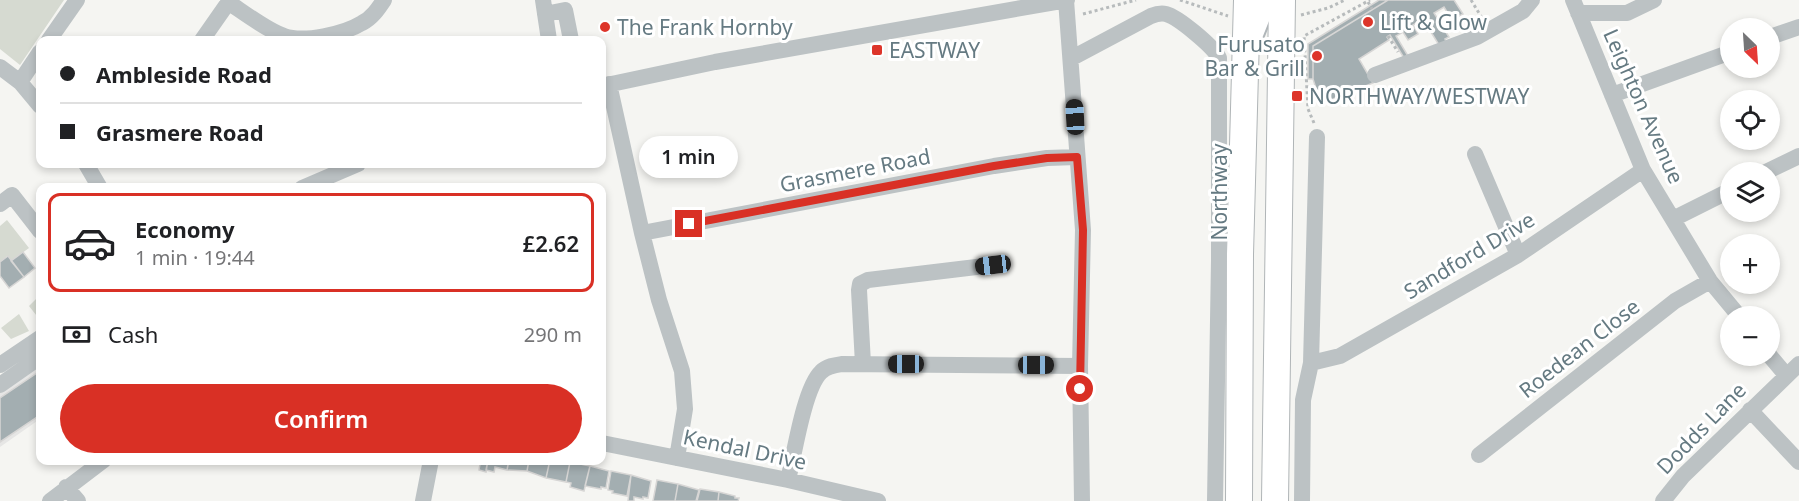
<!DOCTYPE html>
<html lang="en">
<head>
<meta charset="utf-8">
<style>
	:root { --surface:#fff; --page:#f2f2f2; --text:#202124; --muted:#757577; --line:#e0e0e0; --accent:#d93025 }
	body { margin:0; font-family:"Noto Sans",sans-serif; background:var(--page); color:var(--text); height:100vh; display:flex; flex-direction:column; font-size:22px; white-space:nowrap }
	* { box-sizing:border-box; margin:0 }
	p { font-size:20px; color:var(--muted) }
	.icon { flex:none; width:33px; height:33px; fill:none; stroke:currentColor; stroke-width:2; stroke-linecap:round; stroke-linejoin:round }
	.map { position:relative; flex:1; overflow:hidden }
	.details { position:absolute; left:36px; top:183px; width:570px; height:282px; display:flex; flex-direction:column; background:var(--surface); border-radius:12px; box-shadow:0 3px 9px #0003 }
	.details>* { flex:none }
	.guide { position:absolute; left:36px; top:36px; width:570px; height:132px; border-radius:12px; box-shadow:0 3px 9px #0003; display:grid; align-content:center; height:132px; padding:0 24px; background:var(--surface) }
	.needle { width:39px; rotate:155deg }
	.fabs { position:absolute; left:1720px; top:18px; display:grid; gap:12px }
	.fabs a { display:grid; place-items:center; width:60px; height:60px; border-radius:50%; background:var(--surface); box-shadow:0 3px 9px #0003; font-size:30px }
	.end { position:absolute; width:27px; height:27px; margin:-14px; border:8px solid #d93025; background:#fff; box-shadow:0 0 0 3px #fff }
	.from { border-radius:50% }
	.bubble { position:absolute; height:42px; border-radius:21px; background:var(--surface); box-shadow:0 3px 9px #0003; font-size:20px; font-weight:600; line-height:42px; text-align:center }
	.car { position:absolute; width:18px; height:36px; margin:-18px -9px; border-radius:8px; box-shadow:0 0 4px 2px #0007; background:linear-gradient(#222 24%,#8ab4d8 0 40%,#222 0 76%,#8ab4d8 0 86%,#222 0) }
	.guide b { display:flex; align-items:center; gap:21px; height:57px; font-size:22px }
	.guide b+b { border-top:2px solid var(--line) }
	.guide i { width:15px; height:15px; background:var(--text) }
	ul { padding:10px 0 0; list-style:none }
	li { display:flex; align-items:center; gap:18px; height:99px; margin:0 12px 9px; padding:0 12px; border:3px solid transparent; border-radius:12px }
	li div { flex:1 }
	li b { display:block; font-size:22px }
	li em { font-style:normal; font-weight:600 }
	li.current { border-color:var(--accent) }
	li>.icon { width:54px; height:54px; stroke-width:1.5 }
	.pay { display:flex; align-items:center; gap:15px; height:66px; padding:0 24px; font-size:22px }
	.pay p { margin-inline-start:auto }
	.cta { display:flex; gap:12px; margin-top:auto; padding:12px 24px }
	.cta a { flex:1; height:69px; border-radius:36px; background:var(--accent); color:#fff; font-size:24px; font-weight:600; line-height:69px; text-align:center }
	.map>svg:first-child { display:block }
</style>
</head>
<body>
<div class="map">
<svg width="1799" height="501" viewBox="0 0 1799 501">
	<rect width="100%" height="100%" fill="#f5f5f2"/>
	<path fill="#e6e6e5" d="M 40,365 L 40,419 L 0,447 L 0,392 Z"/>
	<path fill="#d6dad1" d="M 0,0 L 64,0 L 20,65 L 0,49 Z
		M 7,220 L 29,248 L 11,261 L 7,256 L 0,262 L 0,226 Z
		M 40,295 L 40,320 L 29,306 Z
		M 19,314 L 29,331 L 11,339 L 1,328 Z"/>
	<path fill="#a3aeb1" stroke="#d7d6d5" stroke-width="1.5" d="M 1379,0 L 1388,0 L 1313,46 L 1313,79 L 1308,79 L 1308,44 Z
		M 1388,0 L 1454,0 L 1463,14 L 1452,20 L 1444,7 L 1434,13 L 1449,37 L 1445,39 L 1446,42 L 1439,45 L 1423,19 L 1413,25 L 1418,34 L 1408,40 L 1403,32 L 1396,36 L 1408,56 L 1404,58 L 1390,35 L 1388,36 L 1387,37 L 1389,40 L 1359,59 L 1373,83 L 1321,104 L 1313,79 L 1313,46 Z
		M 23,252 L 35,268 L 24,277 L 11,261 Z
		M 8,256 L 24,277 L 9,288 L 0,276 L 0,262 Z
		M 40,371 L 40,415 L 0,442 L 0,398 Z
		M 488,460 L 486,472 L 479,470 L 480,464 L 468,461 Z
		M 488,460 L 509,460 L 507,470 L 495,467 L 494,472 L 486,470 Z
		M 509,460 L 529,460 L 527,471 L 507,470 Z
		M 529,460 L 550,460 L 546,478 L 527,471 Z
		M 550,460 L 570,462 L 566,482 L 546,478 Z
		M 570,462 L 590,466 L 584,491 L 570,487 L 571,483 L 566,482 Z
		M 590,466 L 609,471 L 606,488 L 601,487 L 601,489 L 585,486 Z
		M 611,471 L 631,475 L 627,496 L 612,493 L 613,491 L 608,490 Z
		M 631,475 L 651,481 L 648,498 L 643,497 L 643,499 L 634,497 L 634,501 L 628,501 Z
		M 657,480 L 678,484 L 675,501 L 653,501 Z
		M 678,484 L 699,490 L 696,501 L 675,501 Z
		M 700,489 L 719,492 L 718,501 L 697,501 Z
		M 719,492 L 735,496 L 735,498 L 739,498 L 738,501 L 718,501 Z"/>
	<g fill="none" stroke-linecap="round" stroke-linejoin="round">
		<defs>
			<path id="major" d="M 1248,44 L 1262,9 L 1262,0"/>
			<path id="highway" d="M 1239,501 L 1240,254 L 1247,0
				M 1275,501 L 1282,0"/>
		</defs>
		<use href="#major" stroke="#b0b6b9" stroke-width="26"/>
		<use href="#highway" stroke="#b0b5b7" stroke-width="28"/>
		<path stroke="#b7bbbc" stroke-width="3" stroke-dasharray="3 3" stroke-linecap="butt" d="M 1180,0 L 1228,16
			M 1471,0 L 1482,18
			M 1368,2 L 1372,9
			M 1083,14 L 1136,0
			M 1301,15 L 1328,8 L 1345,0
			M 1388,36 L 1398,52
			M 1314,123 L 1308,109 L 1304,36 L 1370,0"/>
		<path stroke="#bcc2c4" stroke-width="16" d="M 543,0 L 549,40
			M 1066,0 L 1083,230 L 1080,366 L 1082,501
			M 1573,0 L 1643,170 L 1710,281 L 1739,316
			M 228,2 C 243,12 268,31 284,36 C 304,43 344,34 362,23 C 372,18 378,9 384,0
			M 1578,13 L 1627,13 L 1654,0
			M 545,14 L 565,10 L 571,40
			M 1770,37 L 1799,27
			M 49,40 L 77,0
			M 202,40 L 230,0
			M 1072,58 L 1151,16 C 1156,14 1161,13 1166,14 C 1178,17 1214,47 1219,58 L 1219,260 L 1215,501
			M 0,67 L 20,82 L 40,106
			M 1375,75 L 1477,37 L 1523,11 L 1532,0
			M 20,82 L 40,52
			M 609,84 L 642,233 L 659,300 L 682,371 L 685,409 L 677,458
			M 602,86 L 715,62 L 1067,0
			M 1612,95 L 1731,52
			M 1475,154 L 1518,255
			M 86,164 L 100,188
			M 1766,172 L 1799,156
			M 302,188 L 358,164
			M 0,204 L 12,195 L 40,231
			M 1673,219 L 1731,190
			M 642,233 L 994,166 L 1047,158 L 1077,157
			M 1770,356 L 1786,375
			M 1311,363 L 1340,356 L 1518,255 L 1643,170
			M 863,364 L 859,290 L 860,284 L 868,280 L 993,265
			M 0,365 L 40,338
			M 0,385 L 40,357
			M 1750,410 L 1799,462
			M 602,443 L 788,480 L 878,501
			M 1479,455 L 1675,301 L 1710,281
			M 788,480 C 794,456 804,388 821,372 C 827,366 835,365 842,364 L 1080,366
			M 66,487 L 78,501
			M 50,501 L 104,460
			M 423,501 L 431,460
			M 1302,501 L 1303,400 L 1311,363 L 1317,137
			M 1663,501 L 1683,476 L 1799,364"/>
		<use href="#major" stroke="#fff" stroke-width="22"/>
		<use href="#highway" stroke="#fff" stroke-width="26"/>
	</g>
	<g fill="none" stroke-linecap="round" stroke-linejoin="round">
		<path stroke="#d93025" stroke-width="8" d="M 689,224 L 994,166 L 1047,158 L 1077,157 L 1083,230 L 1080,389"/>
	</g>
	<g fill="#dd352a" stroke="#fff" stroke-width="2">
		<circle cx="1368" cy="22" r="6"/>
		<circle cx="605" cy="27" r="6"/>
		<rect x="871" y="44" width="12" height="12" rx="3"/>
		<circle cx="1317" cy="56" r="6"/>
		<rect x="1291" y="90" width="12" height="12" rx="3"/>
	</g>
	<g text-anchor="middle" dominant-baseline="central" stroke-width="6" stroke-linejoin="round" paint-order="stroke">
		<g font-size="21" fill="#657a82" stroke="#fff" text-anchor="start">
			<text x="1380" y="22">Lift &amp; Glow</text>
			<text x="617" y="27">The Frank Hornby</text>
			<text x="1305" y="44" text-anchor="end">Furusato<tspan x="1305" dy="24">Bar &amp; Grill</tspan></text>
			<text x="889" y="50">EASTWAY</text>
			<text x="1309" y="96">NORTHWAY/WESTWAY</text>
		</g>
		<g font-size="21" fill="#657a82" stroke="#fff">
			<text transform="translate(1644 106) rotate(66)">Leighton Avenue</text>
			<text transform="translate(855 170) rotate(-11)">Grasmere Road</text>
			<text transform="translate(1219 192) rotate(-90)">Northway</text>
			<text transform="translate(1469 255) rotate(-31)">Sandford Drive</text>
			<text transform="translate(1579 348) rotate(-38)">Roedean Close</text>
			<text transform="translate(1701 428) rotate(-46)">Dodds Lane</text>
			<text transform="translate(745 449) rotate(12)">Kendal Drive</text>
		</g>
	</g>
</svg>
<div class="fabs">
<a><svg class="needle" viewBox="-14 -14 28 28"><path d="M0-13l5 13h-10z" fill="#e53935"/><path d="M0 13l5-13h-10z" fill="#757577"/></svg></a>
<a><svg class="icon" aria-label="locate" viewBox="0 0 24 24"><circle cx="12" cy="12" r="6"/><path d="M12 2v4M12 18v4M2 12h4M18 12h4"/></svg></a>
<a><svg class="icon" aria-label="layers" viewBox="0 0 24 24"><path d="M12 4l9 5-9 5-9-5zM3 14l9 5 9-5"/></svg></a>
<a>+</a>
<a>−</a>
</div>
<i class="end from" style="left:1080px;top:389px"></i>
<i class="end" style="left:689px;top:224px"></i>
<div class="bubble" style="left:639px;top:136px;width:99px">1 min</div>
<i class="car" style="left:1075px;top:117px;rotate:357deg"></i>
<i class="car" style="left:993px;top:265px;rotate:263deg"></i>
<i class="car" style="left:906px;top:364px;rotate:270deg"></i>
<i class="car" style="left:1036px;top:365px;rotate:90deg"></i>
<div class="guide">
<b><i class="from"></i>Ambleside Road</b>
<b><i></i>Grasmere Road</b>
</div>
<section class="details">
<ul>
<li class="current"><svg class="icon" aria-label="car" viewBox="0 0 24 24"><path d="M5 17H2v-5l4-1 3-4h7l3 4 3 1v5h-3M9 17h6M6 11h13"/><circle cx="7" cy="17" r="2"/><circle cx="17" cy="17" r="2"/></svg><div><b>Economy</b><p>1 min · 19:44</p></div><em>£2.62</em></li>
</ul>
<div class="pay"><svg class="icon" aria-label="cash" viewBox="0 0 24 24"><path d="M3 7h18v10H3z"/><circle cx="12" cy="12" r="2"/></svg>Cash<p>290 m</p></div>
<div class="cta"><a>Confirm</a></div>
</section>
</div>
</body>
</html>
